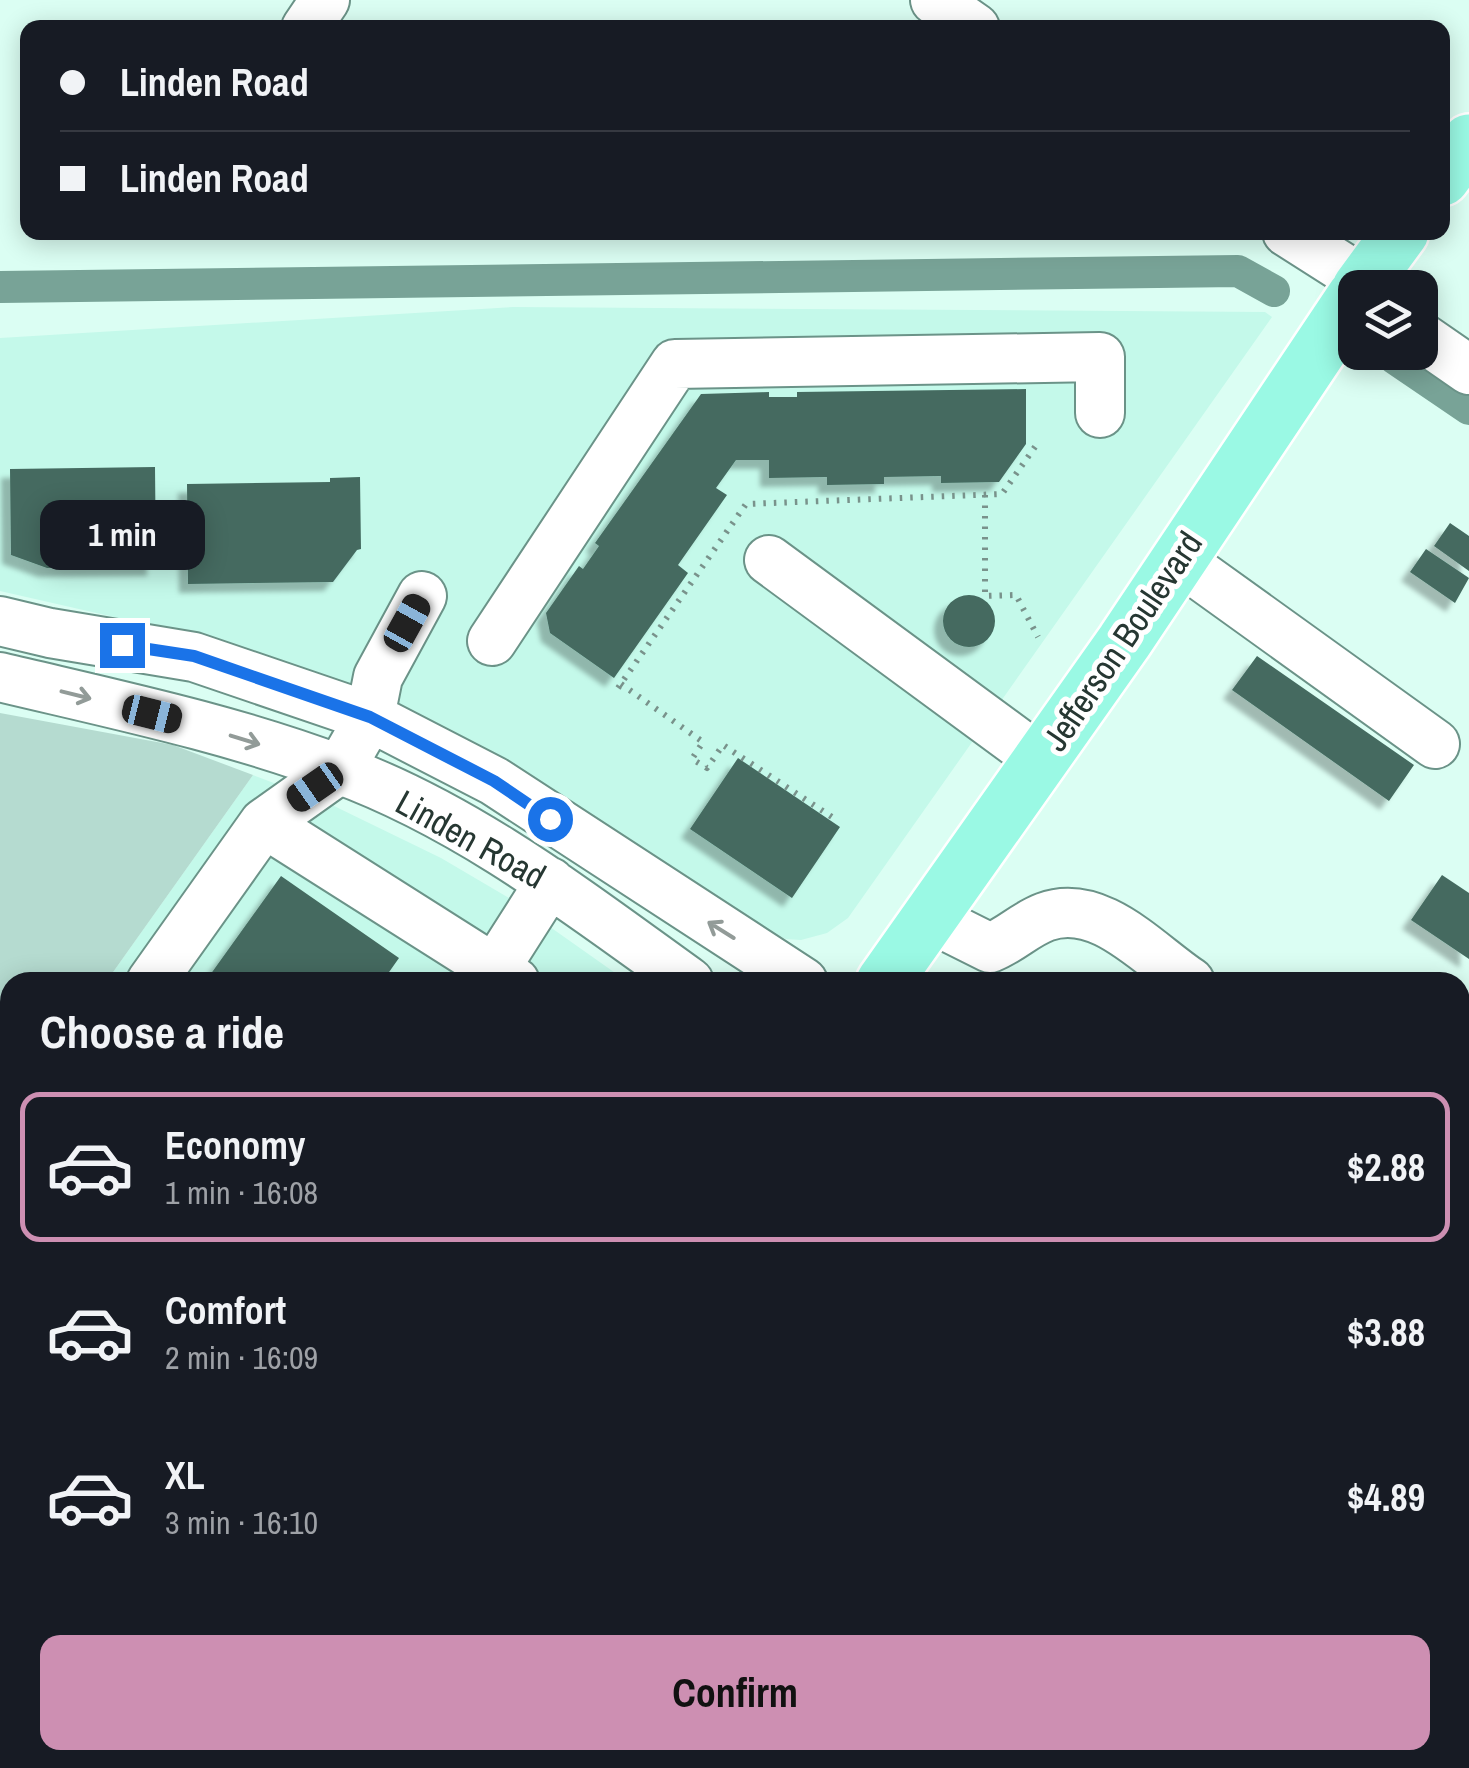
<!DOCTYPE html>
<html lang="en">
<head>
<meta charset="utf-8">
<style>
	:root { --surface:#171b24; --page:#242831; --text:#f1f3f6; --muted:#9ea1a6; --line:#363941; --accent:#cd8fb2 }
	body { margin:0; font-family:"Archivo Narrow",sans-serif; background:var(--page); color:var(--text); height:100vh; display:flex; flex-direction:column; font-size:38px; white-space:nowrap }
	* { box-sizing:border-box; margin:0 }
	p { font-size:32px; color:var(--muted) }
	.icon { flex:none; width:55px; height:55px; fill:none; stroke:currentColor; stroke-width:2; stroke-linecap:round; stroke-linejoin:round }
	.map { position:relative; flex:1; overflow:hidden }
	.sheet { position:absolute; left:0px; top:972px; width:1470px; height:798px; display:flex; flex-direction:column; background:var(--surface); border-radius:30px 30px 0 0; box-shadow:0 5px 25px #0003 }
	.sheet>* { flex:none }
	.guide { position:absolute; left:20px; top:20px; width:1430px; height:220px; border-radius:20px; box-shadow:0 5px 25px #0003; display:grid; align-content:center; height:220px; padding:0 40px; background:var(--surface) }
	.tools { position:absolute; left:1338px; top:270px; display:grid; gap:20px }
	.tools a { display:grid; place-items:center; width:100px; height:100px; border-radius:20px; background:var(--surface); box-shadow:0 5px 25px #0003; font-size:50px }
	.end { position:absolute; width:45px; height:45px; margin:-22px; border:12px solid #1a73e8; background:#fff; box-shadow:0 0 0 5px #fff }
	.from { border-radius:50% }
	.bubble { position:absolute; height:70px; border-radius:20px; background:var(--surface); box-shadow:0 5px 25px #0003; font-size:32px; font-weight:700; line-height:70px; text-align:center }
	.car { position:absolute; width:30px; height:60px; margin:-30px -15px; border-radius:12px; box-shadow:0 0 8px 2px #0007; background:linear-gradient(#222 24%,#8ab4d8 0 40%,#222 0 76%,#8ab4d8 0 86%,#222 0) }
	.guide b { display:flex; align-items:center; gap:35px; height:95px; font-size:38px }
	.guide b+b { border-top:2px solid var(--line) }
	.guide i { width:25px; height:25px; background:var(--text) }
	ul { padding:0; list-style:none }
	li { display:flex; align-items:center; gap:30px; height:150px; margin:0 20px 15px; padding:0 20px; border:5px solid transparent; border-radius:20px }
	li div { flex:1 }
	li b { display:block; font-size:38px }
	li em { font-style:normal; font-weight:700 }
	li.on { border-color:var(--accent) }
	li>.icon { width:90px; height:90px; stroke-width:1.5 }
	h2 { padding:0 40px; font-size:45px; line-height:120px }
	.action { display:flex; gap:20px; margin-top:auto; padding:20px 40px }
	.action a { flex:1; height:115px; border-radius:20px; background:var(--accent); color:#111; font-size:40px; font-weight:700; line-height:115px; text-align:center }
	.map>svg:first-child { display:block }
</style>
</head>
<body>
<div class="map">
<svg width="1469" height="1768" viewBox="0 0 1469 1768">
	<defs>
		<filter id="shadow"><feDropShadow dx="-9" dy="9" stdDeviation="2.5" flood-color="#0004"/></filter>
	</defs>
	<rect width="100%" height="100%" fill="#dbfef3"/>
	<path fill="#c4f9ea" d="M 513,307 L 1265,312 L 1272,317 L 848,918 L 827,933 L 801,940 L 786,939 L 756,927 L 447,728 L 149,625 L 0,591 L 0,338 Z
		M 253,775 L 332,805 L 441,858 L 509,898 L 628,982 L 106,982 Z
		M 10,1258 L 10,1760 L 251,1760 L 246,1768 L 0,1768 L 0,1272 Z"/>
	<path fill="#b5dbd0" d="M 0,713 L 173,745 L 253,775 L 106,982 L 10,982 L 10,1258 L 0,1272 Z"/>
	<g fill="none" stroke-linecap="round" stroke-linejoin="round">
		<path stroke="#78a397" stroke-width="32" d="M 0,287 L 1238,271 L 1274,291
			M 1394,358 L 1469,409"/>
	</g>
	<path fill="#446b60" filter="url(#shadow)" d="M 1026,389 L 1026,444 L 999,482 L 941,483 L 941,476 L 884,477 L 884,484 L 827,485 L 827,477 L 769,478 L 769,460 L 736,460 L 716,488 L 727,495 L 678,565 L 688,573 L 614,678 L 550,633 L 546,613 L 579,566 L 583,569 L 599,546 L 595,543 L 701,394 L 769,392 L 769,397 L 797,397 L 797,392 Z
		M 155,467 L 156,567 L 47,568 L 11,555 L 10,469 Z
		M 360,477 L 361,549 L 357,550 L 333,582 L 188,584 L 187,484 L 330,482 L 330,478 Z
		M 1450,523 L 1469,536 L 1469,571 L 1434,546 Z
		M 1426,549 L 1469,578 L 1455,603 L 1410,572 Z
		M943 621a26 26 0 1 1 52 0a26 26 0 1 1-52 0Z
		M 1257,656 L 1414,765 L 1389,801 L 1232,690 Z
		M 738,758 L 840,827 L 792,898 L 690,829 Z
		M 1442,875 L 1469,893 L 1469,959 L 1411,920 Z
		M 281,876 L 399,958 L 382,982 L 205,982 Z
		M 0,1490 L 10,1496 L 10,1552 L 0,1545 Z
		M 1460,1633 L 1469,1640 L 1469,1730 L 1460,1724 Z
		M 457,1760 L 524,1760 L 535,1768 L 452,1768 Z
		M 683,1760 L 740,1760 L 752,1768 L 677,1768 Z"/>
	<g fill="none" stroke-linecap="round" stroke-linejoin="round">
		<defs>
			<path id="minor" d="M 935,0 L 975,28
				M 306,28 L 325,0
				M 1287,232 L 1364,281
				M 1420,336 L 1469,370
				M 769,560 L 1041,760
				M 1179,560 L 1435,744
				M 0,621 L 50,633 L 194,657 L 370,717 L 494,781 L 803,982
				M 492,641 L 675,364 L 1100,357 L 1100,413
				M 0,677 C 113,704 229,728 338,769 C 467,816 579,903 689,982
				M 264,823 L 515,982
				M 930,918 L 990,948 C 1012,939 1024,925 1045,917 C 1099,897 1148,954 1190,982
				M 494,970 L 550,882
				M 151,982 L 264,823 L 340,769 L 370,717 L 378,677 L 422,596
				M 0,1733 L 10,1739
				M 43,1760 L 55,1768
				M 271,1760 L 285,1768
				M 580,1760 L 591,1768
				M 431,1768 L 437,1760"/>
			<path id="major" d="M 1442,178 L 1469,142
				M 1360,288 L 1401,232
				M 884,982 L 1124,642 L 1355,296
				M 329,1768 L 335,1760"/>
		</defs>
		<use href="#minor" stroke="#6b9388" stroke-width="52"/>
		<use href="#major" stroke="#fff" stroke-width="60"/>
		<path stroke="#79928b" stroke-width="6" stroke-dasharray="2.5 8" stroke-linecap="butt" d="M 985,495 L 985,596 L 1016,595 L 1038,637
			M 621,684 L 703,742 L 692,759 L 707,768 L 723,745 L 838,821
			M 618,688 L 746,504 L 1002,494 L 1037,444"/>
		<use href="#minor" stroke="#fff" stroke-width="48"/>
		<use href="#major" stroke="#9af9e4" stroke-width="55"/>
	</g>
	<defs><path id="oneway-shaft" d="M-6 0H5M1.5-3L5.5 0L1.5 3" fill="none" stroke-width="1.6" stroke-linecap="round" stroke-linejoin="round" transform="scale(2.5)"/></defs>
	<g stroke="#929b98">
		<use href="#oneway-shaft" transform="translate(76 695) rotate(14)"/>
		<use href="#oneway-shaft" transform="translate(245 740) rotate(17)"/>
		<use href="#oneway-shaft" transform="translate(721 930) rotate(-148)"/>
	</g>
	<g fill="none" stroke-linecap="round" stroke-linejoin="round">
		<path stroke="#1a73e8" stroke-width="12" d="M 122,645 L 194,656 L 370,717 L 494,781 L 550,819"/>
	</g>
	<g text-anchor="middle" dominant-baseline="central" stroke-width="10" stroke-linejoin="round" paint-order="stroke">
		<g font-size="35" fill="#263732" stroke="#fff">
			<text transform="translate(1122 641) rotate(-56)">Jefferson Boulevard</text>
			<text transform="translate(471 839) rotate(29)">Linden Road</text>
		</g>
	</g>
</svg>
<div class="tools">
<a><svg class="icon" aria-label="layers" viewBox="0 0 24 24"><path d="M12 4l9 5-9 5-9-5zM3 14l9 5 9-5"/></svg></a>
</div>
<i class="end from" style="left:550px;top:819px"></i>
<i class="end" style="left:122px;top:645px"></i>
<div class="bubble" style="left:40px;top:500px;width:165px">1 min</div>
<i class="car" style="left:407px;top:623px;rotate:29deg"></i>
<i class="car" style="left:152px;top:714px;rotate:104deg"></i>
<i class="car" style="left:315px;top:787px;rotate:235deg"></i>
<div class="guide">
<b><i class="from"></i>Linden Road</b>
<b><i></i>Linden Road</b>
</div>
<section class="sheet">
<h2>Choose a ride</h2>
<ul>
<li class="on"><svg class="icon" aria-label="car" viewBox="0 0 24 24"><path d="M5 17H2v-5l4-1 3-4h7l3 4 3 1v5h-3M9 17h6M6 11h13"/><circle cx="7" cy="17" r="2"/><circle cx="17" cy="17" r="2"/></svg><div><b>Economy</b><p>1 min · 16:08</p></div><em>$2.88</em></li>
<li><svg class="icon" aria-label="car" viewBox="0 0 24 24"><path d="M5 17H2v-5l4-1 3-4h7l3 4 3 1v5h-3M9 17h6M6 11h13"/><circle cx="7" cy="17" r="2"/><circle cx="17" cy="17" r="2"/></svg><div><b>Comfort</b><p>2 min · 16:09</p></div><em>$3.88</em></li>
<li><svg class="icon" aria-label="car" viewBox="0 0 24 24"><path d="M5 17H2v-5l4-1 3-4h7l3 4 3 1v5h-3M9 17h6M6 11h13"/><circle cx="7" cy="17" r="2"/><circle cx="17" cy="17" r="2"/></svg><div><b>XL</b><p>3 min · 16:10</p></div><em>$4.89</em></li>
</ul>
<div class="action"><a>Confirm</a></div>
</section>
</div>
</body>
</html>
